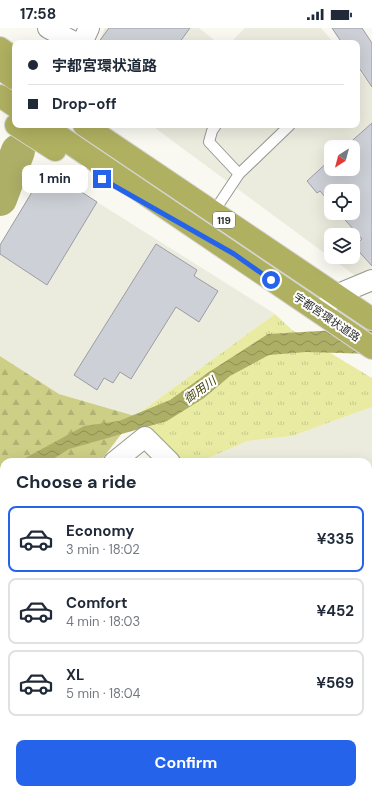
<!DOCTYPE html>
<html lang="en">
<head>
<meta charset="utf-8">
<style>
	:root { --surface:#fff; --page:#f2f2f3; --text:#1f2937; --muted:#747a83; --line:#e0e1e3; --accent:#2563eb }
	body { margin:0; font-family:"DM Sans","Noto Sans JP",sans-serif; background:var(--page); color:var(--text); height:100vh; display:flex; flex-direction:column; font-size:15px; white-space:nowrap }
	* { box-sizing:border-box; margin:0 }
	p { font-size:13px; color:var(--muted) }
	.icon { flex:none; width:22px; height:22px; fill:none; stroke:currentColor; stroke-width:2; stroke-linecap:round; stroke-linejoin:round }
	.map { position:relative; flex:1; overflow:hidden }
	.details { position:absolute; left:0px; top:430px; width:372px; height:336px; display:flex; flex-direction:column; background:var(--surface); border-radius:12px 12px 0 0; box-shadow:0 4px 16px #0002 }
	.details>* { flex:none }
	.banner { position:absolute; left:12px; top:12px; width:348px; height:88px; border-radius:8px; box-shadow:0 4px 16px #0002; display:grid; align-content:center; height:88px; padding:0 16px; background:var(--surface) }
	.needle { width:26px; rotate:216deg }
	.tools { position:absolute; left:324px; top:112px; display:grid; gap:8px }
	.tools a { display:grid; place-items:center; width:36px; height:36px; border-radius:8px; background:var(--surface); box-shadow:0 4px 16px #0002; font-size:20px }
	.end { position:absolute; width:18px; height:18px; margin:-9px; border:5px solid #2563eb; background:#fff; box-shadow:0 0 0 2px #fff }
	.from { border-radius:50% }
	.bubble { position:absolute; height:28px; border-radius:8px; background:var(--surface); box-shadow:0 4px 16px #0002; font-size:13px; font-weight:700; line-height:28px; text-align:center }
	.banner b { display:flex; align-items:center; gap:14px; height:38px; font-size:15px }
	.banner b+b { border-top:1px solid var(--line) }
	.banner i { width:10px; height:10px; background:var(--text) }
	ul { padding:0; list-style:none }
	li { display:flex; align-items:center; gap:12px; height:66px; margin:0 8px 6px; padding:0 8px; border:2px solid var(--line); border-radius:8px }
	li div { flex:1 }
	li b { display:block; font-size:15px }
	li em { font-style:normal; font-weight:700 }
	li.selected { border-color:var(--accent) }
	li>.icon { width:36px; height:36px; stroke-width:1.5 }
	h2 { padding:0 16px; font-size:18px; line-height:48px }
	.primary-button { display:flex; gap:8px; margin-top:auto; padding:8px 16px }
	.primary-button a { flex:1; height:46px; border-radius:8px; background:var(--accent); color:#fff; font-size:16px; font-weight:700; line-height:46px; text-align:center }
	.status { display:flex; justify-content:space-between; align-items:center; height:28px; padding:0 20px; background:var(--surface); direction:ltr }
	.status svg { height:11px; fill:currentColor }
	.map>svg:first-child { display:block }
</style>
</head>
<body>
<div class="status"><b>17:58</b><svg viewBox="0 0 49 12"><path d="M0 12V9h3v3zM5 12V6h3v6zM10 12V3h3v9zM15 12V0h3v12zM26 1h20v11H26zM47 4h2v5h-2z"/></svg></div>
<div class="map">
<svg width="372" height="766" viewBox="0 0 372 766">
	<defs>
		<pattern id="grass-tufts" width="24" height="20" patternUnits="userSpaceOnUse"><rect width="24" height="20" fill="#e8eba1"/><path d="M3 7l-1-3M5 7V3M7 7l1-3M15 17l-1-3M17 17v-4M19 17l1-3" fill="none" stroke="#c7ca8b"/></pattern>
		<pattern id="forest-firs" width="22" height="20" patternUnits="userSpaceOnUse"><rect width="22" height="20" fill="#cdcf86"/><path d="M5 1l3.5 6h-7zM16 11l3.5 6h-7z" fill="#b0b274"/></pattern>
		<pattern id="water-waves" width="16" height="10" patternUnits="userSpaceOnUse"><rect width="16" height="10" fill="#adaf67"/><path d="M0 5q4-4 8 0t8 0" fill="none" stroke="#8d8f55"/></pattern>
	</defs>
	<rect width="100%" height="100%" fill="#f9f9f2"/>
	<path fill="#ebecde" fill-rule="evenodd" d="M 105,0 L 199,0 L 218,15 L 98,15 Z
		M 245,0 L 321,0 L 334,15 L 230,15 Z
		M 357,41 L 372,59 L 372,247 L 361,252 L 151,97 L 357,97 ZM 331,119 L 353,119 L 353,141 L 331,141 ZM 331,163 L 353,163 L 353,185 L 331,185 ZM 331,207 L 353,207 L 353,229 L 331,229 Z
		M 45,141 L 97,174 L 275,286 L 135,388 L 59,366 L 0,328 L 0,217 Z
		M 372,379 L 372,572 L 368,576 L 368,434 L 199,434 L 248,413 L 292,408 Z"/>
	<path fill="url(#grass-tufts)" d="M 275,286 L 292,302 L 372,350 L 372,379 L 292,408 L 248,413 L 199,434 L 177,434 L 135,388 Z"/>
	<path fill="url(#forest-firs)" d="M 0,328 L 59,366 L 135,388 L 100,434 L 4,434 L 4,519 L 0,519 Z"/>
	<path fill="url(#water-waves)" d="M 6,124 L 23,135 L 0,187 L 0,140 Z
		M 372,300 L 372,326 L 306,324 L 269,327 L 230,348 L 204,370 L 167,393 L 69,421 L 48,434 L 18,434 L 84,398 L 119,393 L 170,372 L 209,344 L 268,306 Z
		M 4,441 L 4,461 L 0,463 L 0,444 Z"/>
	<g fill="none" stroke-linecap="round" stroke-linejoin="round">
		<path stroke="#adaf67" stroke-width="34" d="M 0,171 L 18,123"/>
	</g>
	<path fill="#cdd0d6" stroke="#9a9da3" d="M 109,0 L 190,0 L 179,15 L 98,15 Z
		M 332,0 L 362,0 L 372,15 L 372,59 L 357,37 L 357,15 L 342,15 Z
		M 372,95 L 372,238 L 354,218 L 362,211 L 339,185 L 353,185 L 353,163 L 331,163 L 331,176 L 320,163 L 317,165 L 307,153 L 331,131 L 331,141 L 353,141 L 353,119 L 345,119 Z
		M 46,141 L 97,174 L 47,257 L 0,226 L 0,217 Z
		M 156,216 L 197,242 L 194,248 L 218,263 L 199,294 L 176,279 L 131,351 L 120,344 L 113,355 L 104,350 L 97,362 L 74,347 Z"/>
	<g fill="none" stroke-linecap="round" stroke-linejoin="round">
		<defs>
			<path id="service" d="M 216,97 L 212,103 L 209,114 L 239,146
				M 213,185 L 239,146 L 290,97"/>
			<path id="minor" d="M 48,0 L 76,15
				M 82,15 L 89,0
				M 320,285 L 336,267 L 372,252
				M 114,434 L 145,409 L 170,434
				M 0,594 L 4,588
				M 368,620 L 372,623
				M 192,766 L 195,762"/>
			<path id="trunk" d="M 0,20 L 15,31
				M 0,40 L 15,51
				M 0,68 L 15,78
				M 16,97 L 55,122
				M 43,97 L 372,320
				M 84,97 L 372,291"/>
		</defs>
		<use href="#service" stroke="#999993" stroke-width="12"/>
		<use href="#minor" stroke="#999993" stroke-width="22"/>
		<use href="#trunk" stroke="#d5d5d4" stroke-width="24"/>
		<use href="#service" stroke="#fff" stroke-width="10"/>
		<use href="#minor" stroke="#fff" stroke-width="20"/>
		<use href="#trunk" stroke="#afb060" stroke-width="22"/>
	</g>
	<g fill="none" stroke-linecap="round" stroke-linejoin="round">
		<path stroke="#2563eb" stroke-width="5" d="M 102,151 L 234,226 L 271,252"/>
	</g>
	<g text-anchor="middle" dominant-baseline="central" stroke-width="4" stroke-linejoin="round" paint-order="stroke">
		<rect fill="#fff" stroke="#6c6c6a" stroke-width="1" x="213" y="184" width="22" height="16" rx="3"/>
		<g font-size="10" font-weight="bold" fill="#2d2d2a">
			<text x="224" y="192">119</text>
		</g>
		<g font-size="11" fill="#2d2d2a" stroke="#fff">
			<text transform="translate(327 289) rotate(34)">宇都宮環状道路</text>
		</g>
		<g font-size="12" font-style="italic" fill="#43430a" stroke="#fff">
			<text transform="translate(200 362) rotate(-36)">御用川</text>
		</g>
	</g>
</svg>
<div class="tools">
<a><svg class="needle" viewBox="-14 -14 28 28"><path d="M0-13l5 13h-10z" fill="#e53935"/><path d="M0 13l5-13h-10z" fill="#747a83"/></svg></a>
<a><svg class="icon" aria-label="locate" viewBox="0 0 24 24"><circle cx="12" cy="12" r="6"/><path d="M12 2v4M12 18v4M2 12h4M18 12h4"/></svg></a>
<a><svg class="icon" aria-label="layers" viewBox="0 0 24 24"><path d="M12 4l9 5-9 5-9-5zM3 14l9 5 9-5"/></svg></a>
</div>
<i class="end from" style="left:271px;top:252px"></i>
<i class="end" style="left:102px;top:151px"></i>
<div class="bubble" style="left:22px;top:137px;width:66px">1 min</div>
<div class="banner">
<b><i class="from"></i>宇都宮環状道路</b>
<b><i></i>Drop-off</b>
</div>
<section class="details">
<h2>Choose a ride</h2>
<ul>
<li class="selected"><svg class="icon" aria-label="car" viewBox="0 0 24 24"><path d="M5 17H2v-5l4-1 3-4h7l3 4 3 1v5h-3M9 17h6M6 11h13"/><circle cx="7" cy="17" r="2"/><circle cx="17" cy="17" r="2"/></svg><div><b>Economy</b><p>3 min · 18:02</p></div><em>¥335</em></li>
<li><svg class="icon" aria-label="car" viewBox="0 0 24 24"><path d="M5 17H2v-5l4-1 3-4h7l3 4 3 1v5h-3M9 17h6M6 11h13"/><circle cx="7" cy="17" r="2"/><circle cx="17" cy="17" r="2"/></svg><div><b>Comfort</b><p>4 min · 18:03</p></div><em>¥452</em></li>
<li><svg class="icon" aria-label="car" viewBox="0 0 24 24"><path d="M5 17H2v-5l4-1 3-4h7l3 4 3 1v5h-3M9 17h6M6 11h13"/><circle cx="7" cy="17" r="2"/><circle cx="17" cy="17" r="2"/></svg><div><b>XL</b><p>5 min · 18:04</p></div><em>¥569</em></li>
</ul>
<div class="primary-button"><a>Confirm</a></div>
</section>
</div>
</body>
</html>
